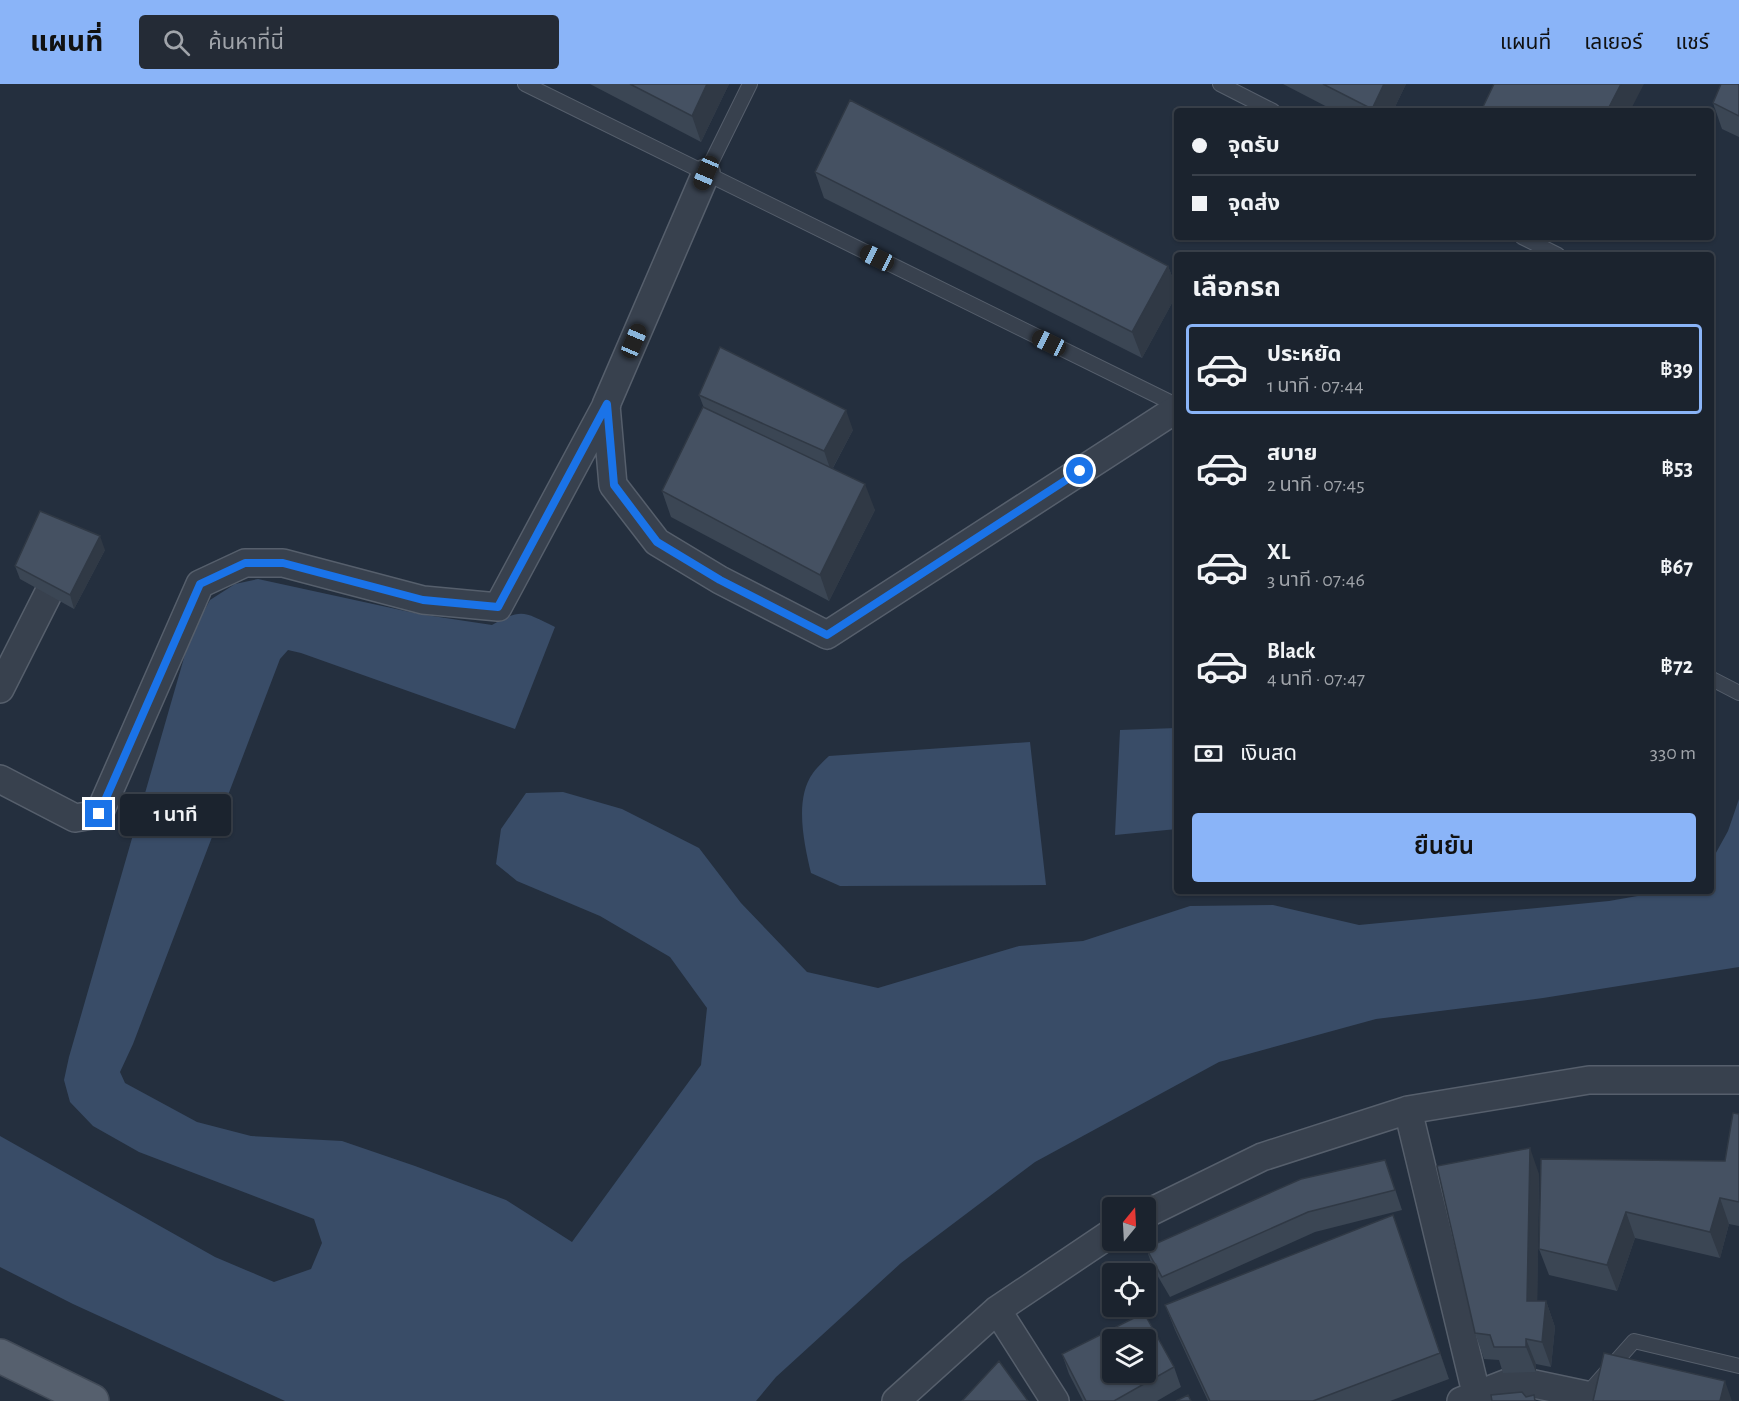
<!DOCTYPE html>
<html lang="th">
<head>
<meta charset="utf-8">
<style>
	:root { --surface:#1b232e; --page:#242b36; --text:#f1f3f6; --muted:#a0a4aa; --line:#39404a; --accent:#8ab4f8 }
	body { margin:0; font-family:"Alegreya Sans","Noto Sans Thai",sans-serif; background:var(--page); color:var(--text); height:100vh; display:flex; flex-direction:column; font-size:22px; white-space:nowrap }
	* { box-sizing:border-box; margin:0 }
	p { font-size:20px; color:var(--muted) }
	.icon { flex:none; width:33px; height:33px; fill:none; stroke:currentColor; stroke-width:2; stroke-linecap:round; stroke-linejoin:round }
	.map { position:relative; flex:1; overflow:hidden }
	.details { position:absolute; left:1174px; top:168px; width:540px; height:642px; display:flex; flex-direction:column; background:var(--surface); border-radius:6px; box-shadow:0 2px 4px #0004,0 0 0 2px var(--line) }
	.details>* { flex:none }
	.hud { position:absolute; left:1174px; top:24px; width:540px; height:132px; border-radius:6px; box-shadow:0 2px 4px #0004,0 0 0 2px var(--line); display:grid; align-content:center; height:132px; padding:0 18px; background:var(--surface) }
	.needle { width:39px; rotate:18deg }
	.controls { position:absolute; left:1102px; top:1113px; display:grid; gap:12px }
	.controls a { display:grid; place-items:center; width:54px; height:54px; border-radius:6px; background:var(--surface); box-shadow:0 2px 4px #0004,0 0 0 2px var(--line); font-size:30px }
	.end { position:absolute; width:27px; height:27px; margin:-14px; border:8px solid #1a73e8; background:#fff; box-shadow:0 0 0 3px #fff }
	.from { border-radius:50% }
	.bubble { position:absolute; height:42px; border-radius:6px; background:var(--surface); box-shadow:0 2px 4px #0004,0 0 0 2px var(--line); font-size:20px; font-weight:600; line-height:42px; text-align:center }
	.car { position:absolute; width:18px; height:36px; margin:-18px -9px; border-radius:8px; box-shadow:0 0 4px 2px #0007; background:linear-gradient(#222 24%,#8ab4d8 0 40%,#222 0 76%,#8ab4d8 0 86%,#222 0) }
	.hud b { display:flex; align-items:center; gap:21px; height:57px; font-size:22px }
	.hud b+b { border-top:2px solid var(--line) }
	.hud i { width:15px; height:15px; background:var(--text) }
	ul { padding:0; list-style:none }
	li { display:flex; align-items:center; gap:18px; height:90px; margin:0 12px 9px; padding:0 6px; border:3px solid transparent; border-radius:6px }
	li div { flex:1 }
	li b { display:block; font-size:22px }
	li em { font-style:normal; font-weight:600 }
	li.active { border-color:var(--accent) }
	li>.icon { width:54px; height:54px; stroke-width:1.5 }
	h2 { padding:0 18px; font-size:27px; line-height:72px }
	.pay { display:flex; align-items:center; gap:15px; height:66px; padding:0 18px; font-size:22px }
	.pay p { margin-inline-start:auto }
	.button { display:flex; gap:12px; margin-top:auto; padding:12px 18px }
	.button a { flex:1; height:69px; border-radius:6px; background:var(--accent); color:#111; font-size:24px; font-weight:600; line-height:69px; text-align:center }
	header { display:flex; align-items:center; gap:36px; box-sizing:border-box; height:84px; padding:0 30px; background:var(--accent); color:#111 }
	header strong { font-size:28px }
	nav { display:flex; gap:33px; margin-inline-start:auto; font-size:21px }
	.search { width:420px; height:54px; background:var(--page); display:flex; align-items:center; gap:15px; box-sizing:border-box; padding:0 21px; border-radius:6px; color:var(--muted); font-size:22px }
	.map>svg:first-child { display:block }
</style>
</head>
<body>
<header>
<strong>แผนที่</strong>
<div class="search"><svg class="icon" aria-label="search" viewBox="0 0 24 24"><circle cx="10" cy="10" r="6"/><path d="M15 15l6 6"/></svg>ค้นหาที่นี่</div>
<nav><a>แผนที่</a><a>เลเยอร์</a><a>แชร์</a></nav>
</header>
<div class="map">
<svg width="1739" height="1317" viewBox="0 0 1739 1317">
	<rect width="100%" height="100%" fill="#242f3e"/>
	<path fill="#394c67" d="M 258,495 L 419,530 L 492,541 C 523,523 525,529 555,543 L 515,645 L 301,569 L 288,566 L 280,575 L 133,960 L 120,988 L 125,999 L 197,1038 L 251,1052 L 342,1057 L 415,1082 L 506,1116 L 572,1158 L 701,981 L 707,924 L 670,873 L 600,832 L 517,797 L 496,780 L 501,745 L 526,709 L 563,708 L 622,725 L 699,764 L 741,819 L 807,888 L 878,904 L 1019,862 L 1083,857 L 1190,822 L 1273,821 L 1359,841 L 1609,817 L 1666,807 L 1712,807 L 1712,776 L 1728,747 L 1739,715 L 1739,883 L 1543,914 L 1376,935 L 1219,978 L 1035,1078 L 901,1179 L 776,1293 L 756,1317 L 285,1317 L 73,1220 L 0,1183 L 0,1052 L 215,1173 L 274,1198 L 311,1185 L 322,1159 L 314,1135 L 139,1068 L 93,1042 L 70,1018 L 64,996 L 69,973 L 190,553 L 210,516 L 235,500 Z
		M 1177,644 L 1177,745 L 1115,751 L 1120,646 Z
		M 1030,658 L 1046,801 L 840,802 L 811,789 C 804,759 794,715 813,689 C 817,683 824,677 829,672 Z"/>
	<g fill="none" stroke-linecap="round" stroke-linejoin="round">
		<defs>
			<path id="service" d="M 525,0 L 1178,322
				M 1220,0 L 1273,27
				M 706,89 L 750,0
				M 1522,153 L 1558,171
				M 1712,595 L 1739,609
				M 1585,1315 L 1586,1311 L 1634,1257 L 1739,1282"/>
			<path id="minor" d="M 706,89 L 606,321 L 613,401 L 657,458 L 720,496 L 827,551 L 1178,324
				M 0,605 L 48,510
				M 0,695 L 75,734 L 99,730 L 200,500 L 245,479 L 283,479 L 423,516 L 498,523 L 607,320
				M 1408,1026 L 1478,1317
				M 1146,1130 L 1262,1073 L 1408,1026 L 1589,996 L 1739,996
				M 997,1226 L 1055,1317
				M 896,1317 L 997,1226 L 1113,1148
				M 1461,1317 L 1515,1296 L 1586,1311"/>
			<path id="primary" d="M 0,1272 L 92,1317"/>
		</defs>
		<use href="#service" stroke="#565f6c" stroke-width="16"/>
		<use href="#minor" stroke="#565f6c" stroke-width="30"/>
		<use href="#primary" stroke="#414a57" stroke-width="36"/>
		<use href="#service" stroke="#38414e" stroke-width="14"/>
		<use href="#minor" stroke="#38414e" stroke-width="27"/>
		<use href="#primary" stroke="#56606e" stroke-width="33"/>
	</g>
	<path fill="#3b4654" d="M 590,0 L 729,0 L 701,58 Z
		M 1283,0 L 1406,0 L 1393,27 L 1335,27 Z
		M 1739,0 L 1739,53 L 1722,45 L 1713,19 Z
		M 815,88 L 1168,182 L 1178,208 L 1142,274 L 824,114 Z
		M 699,311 L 853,346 L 833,384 L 875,426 L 829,517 L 671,433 L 662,407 L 704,324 Z
		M 105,466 L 74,525 L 20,495 L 15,482 Z
		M 1739,1030 L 1739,1142 L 1729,1140 L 1720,1174 L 1635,1154 L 1617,1207 L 1549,1191 L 1539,1165 L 1725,1077 Z
		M 1539,1090 L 1537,1217 L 1546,1217 L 1555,1243 L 1551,1283 L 1536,1280 L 1536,1288 L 1503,1289 L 1499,1276 L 1484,1275 L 1475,1249 Z
		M 1392,1096 L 1402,1126 L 1315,1148 L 1170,1213 L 1153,1184 L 1146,1164 Z
		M 1402,1156 L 1449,1295 L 1390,1317 L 1208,1317 L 1175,1246 L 1165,1221 Z
		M 1062,1270 L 1174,1283 L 1181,1303 L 1157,1317 L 1083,1317 L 1069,1290 Z"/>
	<path fill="#303945" d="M 707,0 L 729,0 L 701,58 L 692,32 Z
		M 1384,0 L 1406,0 L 1393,27 L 1372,27 L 1372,25 Z
		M 1621,0 L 1644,0 L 1630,27 L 1607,27 Z
		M 1168,182 L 1178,208 L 1142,274 L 1132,248 Z
		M 846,326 L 853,346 L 831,387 L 824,367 Z
		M 865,400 L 875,426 L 829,517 L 820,491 Z
		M 100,452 L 105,466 L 74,525 L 70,511 Z
		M 1530,1064 L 1539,1090 L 1537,1243 L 1527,1217 Z
		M 1720,1114 L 1729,1140 L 1720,1174 L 1710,1148 Z
		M 1626,1128 L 1635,1154 L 1617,1207 L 1607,1181 Z
		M 1393,1131 L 1402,1156 L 1449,1295 L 1440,1269 Z
		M 1546,1217 L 1555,1243 L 1551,1283 L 1542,1258 Z
		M 1526,1255 L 1536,1280 L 1536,1288 L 1526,1263 Z
		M 1725,1297 L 1732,1317 L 1720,1317 Z"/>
	<path fill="#455162" stroke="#303945" stroke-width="1.5" fill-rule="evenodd" d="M 630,0 L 707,0 L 692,32 Z
		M 1323,0 L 1384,0 L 1372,25 Z
		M 1494,0 L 1621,0 L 1607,27 L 1481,27 Z
		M 1721,0 L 1739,0 L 1739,32 L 1713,19 Z
		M 850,16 L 1168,182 L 1132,248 L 815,88 Z
		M 720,263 L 846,326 L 824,367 L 699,311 Z
		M 703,323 L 865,400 L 820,491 L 662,407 Z
		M 40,427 L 100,452 L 70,511 L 15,482 Z
		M 1733,1029 L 1739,1030 L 1739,1118 L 1720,1114 L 1710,1148 L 1626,1128 L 1607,1181 L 1539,1165 L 1541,1075 L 1725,1077 Z
		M 1530,1064 L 1527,1217 L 1546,1217 L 1542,1258 L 1526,1255 L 1526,1263 L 1494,1263 L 1490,1251 L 1475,1249 L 1437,1082 Z
		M 1385,1076 L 1395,1106 L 1308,1128 L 1162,1193 L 1146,1164 L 1301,1095 Z
		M 1393,1131 L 1440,1269 L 1313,1317 L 1210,1317 L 1165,1221 Z
		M 1144,1229 L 1174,1283 L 1114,1317 L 1086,1317 L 1062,1270 ZM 1113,1256 L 1146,1256 L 1146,1288 L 1113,1288 Z
		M 1604,1269 L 1725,1297 L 1720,1317 L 1593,1317 Z
		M 999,1277 L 1028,1317 L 962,1317 Z
		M 1522,1308 L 1526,1313 L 1534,1311 L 1535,1317 L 1492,1317 L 1491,1311 Z
		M 1188,1311 L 1191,1317 L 1176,1317 Z"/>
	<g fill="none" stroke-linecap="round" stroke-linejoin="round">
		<path stroke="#1a73e8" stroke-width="8" d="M 99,730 L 200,500 L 245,479 L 283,479 L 423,516 L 498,523 L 607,320 L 614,401 L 657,458 L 720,496 L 827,551 L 1080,387"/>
	</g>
</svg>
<div class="controls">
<a><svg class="needle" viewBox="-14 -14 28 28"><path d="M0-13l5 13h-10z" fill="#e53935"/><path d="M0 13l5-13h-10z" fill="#a0a4aa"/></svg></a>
<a><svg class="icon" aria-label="locate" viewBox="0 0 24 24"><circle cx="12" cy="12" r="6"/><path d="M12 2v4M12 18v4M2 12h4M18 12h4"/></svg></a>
<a><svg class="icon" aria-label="layers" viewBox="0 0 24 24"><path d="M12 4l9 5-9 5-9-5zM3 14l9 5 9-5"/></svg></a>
</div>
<i class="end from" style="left:1080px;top:387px"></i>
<i class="end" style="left:99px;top:730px"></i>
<div class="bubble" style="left:120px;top:710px;width:111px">1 นาที</div>
<i class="car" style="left:706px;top:89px;rotate:203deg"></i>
<i class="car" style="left:877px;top:174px;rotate:296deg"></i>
<i class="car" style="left:634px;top:257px;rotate:23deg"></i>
<i class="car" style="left:1049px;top:259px;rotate:296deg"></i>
<div class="hud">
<b><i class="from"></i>จุดรับ</b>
<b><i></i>จุดส่ง</b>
</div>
<section class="details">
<h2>เลือกรถ</h2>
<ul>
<li class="active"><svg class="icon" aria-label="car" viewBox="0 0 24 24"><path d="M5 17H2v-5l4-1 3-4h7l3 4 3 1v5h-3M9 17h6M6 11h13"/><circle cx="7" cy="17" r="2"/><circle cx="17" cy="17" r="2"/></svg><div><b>ประหยัด</b><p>1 นาที · 07:44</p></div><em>฿39</em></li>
<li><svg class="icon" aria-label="car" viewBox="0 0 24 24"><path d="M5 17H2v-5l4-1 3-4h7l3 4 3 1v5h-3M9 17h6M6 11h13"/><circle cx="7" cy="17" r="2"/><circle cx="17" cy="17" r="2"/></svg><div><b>สบาย</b><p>2 นาที · 07:45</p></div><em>฿53</em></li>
<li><svg class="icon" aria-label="car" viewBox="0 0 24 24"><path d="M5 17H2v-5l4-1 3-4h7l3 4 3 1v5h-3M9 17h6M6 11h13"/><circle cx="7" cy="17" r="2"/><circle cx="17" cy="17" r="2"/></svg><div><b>XL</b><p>3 นาที · 07:46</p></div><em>฿67</em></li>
<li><svg class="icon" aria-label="car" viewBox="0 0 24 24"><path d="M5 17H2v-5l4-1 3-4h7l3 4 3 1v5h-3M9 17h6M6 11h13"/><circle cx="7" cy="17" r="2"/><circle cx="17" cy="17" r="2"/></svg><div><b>Black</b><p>4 นาที · 07:47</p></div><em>฿72</em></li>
</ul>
<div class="pay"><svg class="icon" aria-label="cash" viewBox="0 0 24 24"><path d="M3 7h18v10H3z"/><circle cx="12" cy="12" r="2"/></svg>เงินสด<p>330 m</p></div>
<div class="button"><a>ยืนยัน</a></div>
</section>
</div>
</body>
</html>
